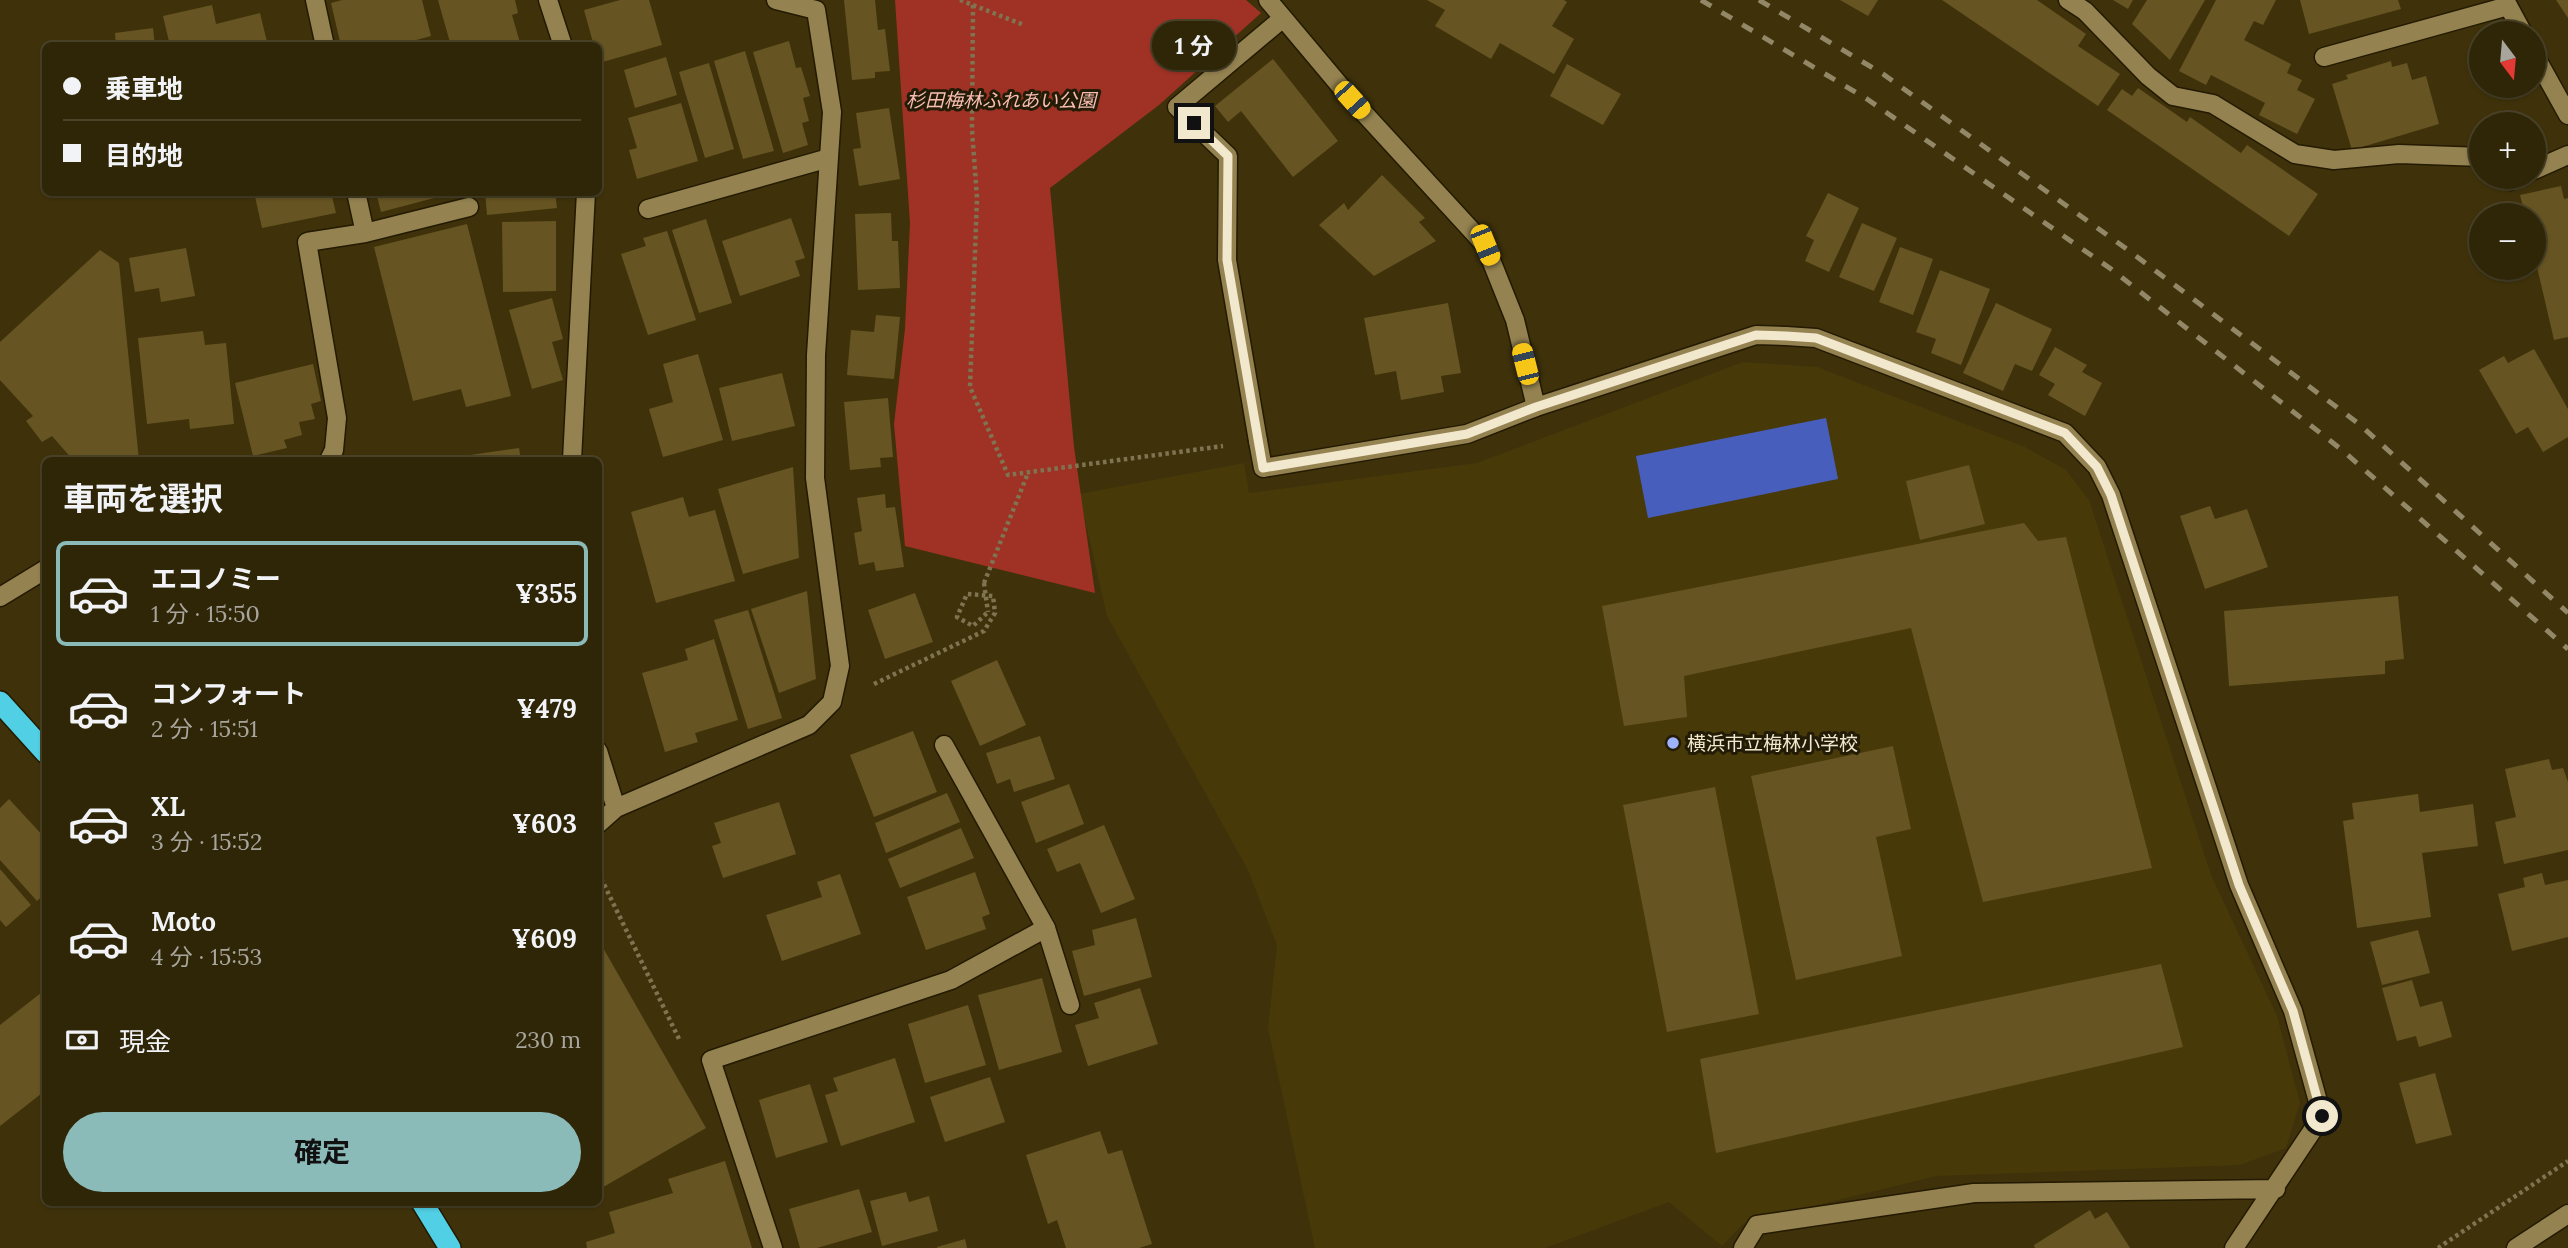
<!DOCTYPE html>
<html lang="ja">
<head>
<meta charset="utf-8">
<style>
	:root { --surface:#2f2608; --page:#372e12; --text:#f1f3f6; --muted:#a7a59c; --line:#4a4329; --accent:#8bbbb9 }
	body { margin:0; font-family:Lora,"Noto Sans JP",serif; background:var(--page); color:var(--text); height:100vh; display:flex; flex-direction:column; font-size:26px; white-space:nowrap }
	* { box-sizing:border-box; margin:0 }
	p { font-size:23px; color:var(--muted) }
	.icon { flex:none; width:38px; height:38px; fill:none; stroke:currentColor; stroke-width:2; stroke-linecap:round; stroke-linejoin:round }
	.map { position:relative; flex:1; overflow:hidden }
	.details { position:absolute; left:42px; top:457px; width:560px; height:749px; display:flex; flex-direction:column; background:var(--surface); border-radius:10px; box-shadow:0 2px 5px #0004,0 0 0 2px var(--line) }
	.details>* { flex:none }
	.banner { position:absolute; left:42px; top:42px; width:560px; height:154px; border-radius:10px; box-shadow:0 2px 5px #0004,0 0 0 2px var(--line); display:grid; align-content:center; height:154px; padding:0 21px; background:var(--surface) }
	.needle { width:46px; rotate:164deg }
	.tools { position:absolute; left:2469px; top:21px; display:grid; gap:14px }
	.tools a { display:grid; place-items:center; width:77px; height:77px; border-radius:50%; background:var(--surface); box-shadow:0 2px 5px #0004,0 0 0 2px var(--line); font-size:35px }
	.end { position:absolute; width:32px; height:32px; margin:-16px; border:9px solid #f2e8ce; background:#111; box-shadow:0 0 0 4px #111 }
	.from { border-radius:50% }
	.bubble { position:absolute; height:49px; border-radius:24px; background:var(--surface); box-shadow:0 2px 5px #0004,0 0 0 2px var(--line); font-size:23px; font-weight:700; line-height:49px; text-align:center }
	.car { position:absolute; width:21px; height:42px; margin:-21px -10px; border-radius:9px; box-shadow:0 0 5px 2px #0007; background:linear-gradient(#f5c518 24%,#345 0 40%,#f5c518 0 76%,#345 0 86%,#f5c518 0) }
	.banner b { display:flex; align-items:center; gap:24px; height:66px; font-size:26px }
	.banner b+b { border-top:2px solid var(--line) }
	.banner i { width:18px; height:18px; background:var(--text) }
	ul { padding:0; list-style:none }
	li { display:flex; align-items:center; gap:21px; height:105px; margin:0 14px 10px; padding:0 7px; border:4px solid transparent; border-radius:10px }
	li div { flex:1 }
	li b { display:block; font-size:26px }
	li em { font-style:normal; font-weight:700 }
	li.active { border-color:var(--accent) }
	li>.icon { width:63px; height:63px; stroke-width:1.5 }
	h2 { padding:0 21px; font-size:32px; line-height:84px }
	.pay { display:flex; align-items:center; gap:18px; height:77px; padding:0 21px; font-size:26px }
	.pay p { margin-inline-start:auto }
	.action { display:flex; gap:14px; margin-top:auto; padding:14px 21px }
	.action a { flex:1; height:80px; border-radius:42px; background:var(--accent); color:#111; font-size:28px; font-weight:700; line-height:80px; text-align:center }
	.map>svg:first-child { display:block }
</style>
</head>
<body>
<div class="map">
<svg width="2568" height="1248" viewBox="0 0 2568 1248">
	<rect width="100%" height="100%" fill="#3f320b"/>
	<path fill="#483909" d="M 1743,362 L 1817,367 L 2025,447 L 2066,470 L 2089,500 L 2211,875 L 2277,1016 L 2300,1103 L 2286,1148 L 2240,1165 L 1936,1176 L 1744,1223 L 1722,1246 L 1669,1202 L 1545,1248 L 1315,1248 L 1268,1028 L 1277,945 L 1248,870 L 1107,616 L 1079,494 L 1244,463 L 1249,493 L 1477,463 Z"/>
	<path fill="#a03225" d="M 895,0 L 1246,0 L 1261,13 L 1159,105 L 1050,188 L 1074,447 L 1095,593 L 905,546 L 894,424 L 905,329 L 910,223 Z"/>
	<path fill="#475ebc" d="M 1826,418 L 1838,479 L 1648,518 L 1636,456 Z"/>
	<path fill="#665422" d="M 342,0 L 422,0 L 431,36 L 394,46 L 341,46 L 331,3 Z
		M 438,0 L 515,0 L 518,13 L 512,15 L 521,46 L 451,46 Z
		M 620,0 L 649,0 L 662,45 L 599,63 L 598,46 L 594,46 L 584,10 Z
		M 844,0 L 875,0 L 878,30 L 885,29 L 890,71 L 875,72 L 875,78 L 852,80 Z
		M 1427,0 L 1564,0 L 1567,2 L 1552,26 L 1574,39 L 1554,74 L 1500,43 L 1491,59 L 1435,26 L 1445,10 Z
		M 1840,0 L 1878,0 L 1868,16 Z
		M 1942,0 L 2037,0 L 2086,34 L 2078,46 L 2120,74 L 2098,106 Z
		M 2113,0 L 2133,0 L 2128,9 Z
		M 2147,0 L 2205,0 L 2170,60 L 2132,24 Z
		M 2216,0 L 2276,0 L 2263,25 L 2254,21 L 2244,40 L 2291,64 L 2287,73 L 2302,80 L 2297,90 L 2315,99 L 2297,134 L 2259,115 L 2265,103 L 2211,75 L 2206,85 L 2179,71 Z
		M 2300,0 L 2398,0 L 2401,9 L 2309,34 Z
		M 2556,0 L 2568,0 L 2568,18 Z
		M 212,5 L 216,24 L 260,13 L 268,46 L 170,46 L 163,16 Z
		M 153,28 L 155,46 L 116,46 L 115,33 Z
		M 789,41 L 796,68 L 801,67 L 810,96 L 803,98 L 809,121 L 802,123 L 808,145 L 783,153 L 753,52 Z
		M 745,51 L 774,151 L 743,159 L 714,61 Z
		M 666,57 L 677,95 L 635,108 L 624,70 Z
		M 1273,59 L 1338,141 L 1293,177 L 1241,111 L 1228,122 L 1215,106 Z
		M 2391,61 L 2392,67 L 2407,63 L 2412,80 L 2426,76 L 2439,124 L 2352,150 L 2332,84 L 2348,79 L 2346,75 Z
		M 709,63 L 734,149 L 705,158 L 679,72 Z
		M 1567,64 L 1621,94 L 1603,125 L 1550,96 Z
		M 2138,88 L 2187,122 L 2190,117 L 2241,153 L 2247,145 L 2318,194 L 2289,236 L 2107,110 L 2122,89 L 2132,96 Z
		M 681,103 L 698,161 L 637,179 L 629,150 L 637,148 L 628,118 Z
		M 889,108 L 900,179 L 859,186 L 853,149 L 861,148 L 856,113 Z
		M 1382,175 L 1425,218 L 1419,222 L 1436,241 L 1374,276 L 1319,225 L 1344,203 L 1348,210 Z
		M 2561,186 L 2564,199 L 2568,198 L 2568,337 L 2554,340 L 2534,254 L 2534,215 L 2525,215 L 2520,195 Z
		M 254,192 L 331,192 L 336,213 L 262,228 Z
		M 376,192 L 453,192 L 453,193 L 381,212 Z
		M 485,192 L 555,192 L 557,208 L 487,215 Z
		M 1828,193 L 1859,208 L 1829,272 L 1805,261 L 1814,240 L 1806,236 Z
		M 891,213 L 892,241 L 898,241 L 900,288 L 858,290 L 855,214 Z
		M 791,218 L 805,258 L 795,261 L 800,276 L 740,296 L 722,241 Z
		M 706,219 L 732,303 L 699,313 L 672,230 Z
		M 556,221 L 556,291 L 503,292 L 502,222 Z
		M 1862,223 L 1897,238 L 1874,291 L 1839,277 Z
		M 467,224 L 511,396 L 466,407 L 461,389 L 413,401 L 374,247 Z
		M 667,231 L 696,320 L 648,335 L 621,254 L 646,246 L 643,238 Z
		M 1900,247 L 1933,259 L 1913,315 L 1879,302 Z
		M 186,248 L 195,296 L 161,302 L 159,288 L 135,292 L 129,258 Z
		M 100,250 L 119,263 L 139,460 L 73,460 L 52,436 L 42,442 L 26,421 L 33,416 L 0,380 L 0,342 Z
		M 1940,270 L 1990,289 L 1961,365 L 1931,353 L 1936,339 L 1916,332 Z
		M 552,298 L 563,339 L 552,342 L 563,380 L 532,389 L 509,310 Z
		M 1448,303 L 1461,373 L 1441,376 L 1444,392 L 1401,400 L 1396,371 L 1375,375 L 1364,318 Z
		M 1996,303 L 2052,329 L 2032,371 L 2015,364 L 2003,391 L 1963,373 Z
		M 876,315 L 900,317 L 894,379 L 847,375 L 851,330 L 874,332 Z
		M 203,331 L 205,345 L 226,343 L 234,424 L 190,429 L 189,419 L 147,424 L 138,338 Z
		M 2055,347 L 2087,365 L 2082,372 L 2102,383 L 2085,416 L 2048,395 L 2055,384 L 2039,375 Z
		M 2534,349 L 2568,409 L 2568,437 L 2543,452 L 2528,427 L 2516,434 L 2479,370 L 2504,356 L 2508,363 Z
		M 698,354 L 723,440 L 663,457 L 649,409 L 673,402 L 663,364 Z
		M 313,364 L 321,401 L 311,404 L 315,419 L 299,422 L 302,435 L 284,440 L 287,448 L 253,456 L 235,383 Z
		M 782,373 L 795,426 L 732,441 L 719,388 Z
		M 888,398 L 893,457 L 880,458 L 881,467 L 850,470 L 844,402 Z
		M 519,448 L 521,460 L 464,460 L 463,456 Z
		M 1969,465 L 1985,524 L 1920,540 L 1906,481 Z
		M 793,467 L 799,558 L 743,574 L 718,489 Z
		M 885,494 L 886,508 L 895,507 L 904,567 L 876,571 L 874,562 L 859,565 L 854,533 L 862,531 L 857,498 Z
		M 683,497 L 689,517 L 715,510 L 735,581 L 656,603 L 631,512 Z
		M 2210,506 L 2215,519 L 2247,509 L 2268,567 L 2205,589 L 2180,516 Z
		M 2024,523 L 2038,541 L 2066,537 L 2152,868 L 1983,902 L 1911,628 L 1684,676 L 1687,717 L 1624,726 L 1602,606 Z
		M 807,591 L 816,679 L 779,693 L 751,609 Z
		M 915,593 L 933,642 L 885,659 L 868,610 Z
		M 2398,596 L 2404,659 L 2385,661 L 2385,674 L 2229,686 L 2224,611 Z
		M 748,610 L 782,718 L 748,729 L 714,620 Z
		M 714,639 L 738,720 L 695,733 L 698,742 L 665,752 L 642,673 L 688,660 L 685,649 Z
		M 997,660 L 1026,725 L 980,746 L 951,681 Z
		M 913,731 L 937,792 L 874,817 L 850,755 Z
		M 1040,736 L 1055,779 L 1014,792 L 1010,779 L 997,784 L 986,753 Z
		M 1893,746 L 1911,829 L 1876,837 L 1902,956 L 1796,980 L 1751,776 Z
		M 2549,759 L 2552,770 L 2563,768 L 2568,782 L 2568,850 L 2504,864 L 2495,822 L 2516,817 L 2505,769 Z
		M 1069,784 L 1084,824 L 1036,843 L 1021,802 Z
		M 1715,787 L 1759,1014 L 1667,1032 L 1623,805 Z
		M 947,793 L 960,822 L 886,853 L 875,823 Z
		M 2418,794 L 2420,812 L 2473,804 L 2478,846 L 2422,853 L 2431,917 L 2357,928 L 2343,821 L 2354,819 L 2352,803 Z
		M 9,799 L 46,839 L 46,893 L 37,901 L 0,860 L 0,808 Z
		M 779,802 L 796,854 L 723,878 L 712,846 L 721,843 L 714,823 Z
		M 1104,825 L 1135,899 L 1101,913 L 1080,863 L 1057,872 L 1047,849 Z
		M 961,828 L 974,858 L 900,888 L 888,859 Z
		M 0,869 L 31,905 L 6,927 L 0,920 Z
		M 975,872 L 990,914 L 982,917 L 986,929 L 926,950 L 907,897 Z
		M 2542,873 L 2545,885 L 2568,880 L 2568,937 L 2512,951 L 2498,894 L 2525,887 L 2523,878 Z
		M 840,874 L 861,934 L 782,961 L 766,915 L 822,897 L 817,882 Z
		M 1136,918 L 1152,977 L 1084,996 L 1072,951 L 1095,945 L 1092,930 Z
		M 2418,930 L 2430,973 L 2382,985 L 2370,942 Z
		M 598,939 L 706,1128 L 598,1190 Z
		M 2161,964 L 2183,1047 L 1716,1153 L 1700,1059 Z
		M 1042,978 L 1062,1052 L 999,1070 L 978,995 Z
		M 2412,980 L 2420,1007 L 2442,1001 L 2452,1037 L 2419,1047 L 2416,1036 L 2397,1041 L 2382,988 Z
		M 1140,988 L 1158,1044 L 1088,1066 L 1075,1025 L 1099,1018 L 1094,1003 Z
		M 46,989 L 46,1090 L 0,1126 L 0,1025 Z
		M 968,1005 L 986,1065 L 925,1083 L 908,1024 Z
		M 895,1058 L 915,1122 L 841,1146 L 825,1095 L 838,1091 L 833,1078 Z
		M 2435,1073 L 2452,1135 L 2416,1144 L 2399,1083 Z
		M 990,1077 L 1005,1122 L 945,1142 L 930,1097 Z
		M 810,1084 L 828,1142 L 776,1158 L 759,1100 Z
		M 1100,1131 L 1108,1154 L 1122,1150 L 1152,1244 L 1139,1248 L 1066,1248 L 1057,1220 L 1048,1224 L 1026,1155 Z
		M 725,1161 L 752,1248 L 587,1248 L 586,1242 L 615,1233 L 609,1212 L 673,1193 L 668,1179 Z
		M 859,1189 L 872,1232 L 817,1248 L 800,1248 L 789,1209 Z
		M 906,1192 L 909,1202 L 929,1196 L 938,1231 L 882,1246 L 870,1201 Z
		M 2090,1210 L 2095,1219 L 2107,1212 L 2130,1248 L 2035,1248 L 2034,1245 Z
		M 965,1239 L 967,1248 L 937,1248 L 937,1247 Z"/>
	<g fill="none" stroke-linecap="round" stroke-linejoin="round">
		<defs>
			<path id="lane" d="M 548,0 L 563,46
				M 1268,0 L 1352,100 L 1485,245 L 1515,320 L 1536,407
				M 2068,0 L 2085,11 L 2148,76 L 2173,96 L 2213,104 L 2295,154 L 2334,160 L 2399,154 L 2482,157
				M 2324,57 L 2508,6
				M 2534,170 L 2568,155
				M 2507,177 L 2510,181 L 2520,177
				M 648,209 L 829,158
				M 1258,441 L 1227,260 L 1228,156 L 1177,107 L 1283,18
				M 572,460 L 586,192
				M 598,751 L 616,808
				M 598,824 L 616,808 L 809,725 L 832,702 L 840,666 L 815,478 L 816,355 L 832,112 L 816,10 L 776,0
				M 1046,928 L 1070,1005"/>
			<path id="street" d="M 315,0 L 325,46
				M 2505,0 L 2523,33
				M 2534,54 L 2568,115
				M 356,192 L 365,233
				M 1258,441 L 1263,468 L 1467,434 L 1536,407 L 1756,335 L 1786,336 L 1816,338 L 2065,433 L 2097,467 L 2111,495 L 2239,885 L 2293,1011 L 2322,1116 L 2234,1248
				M 329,460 L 334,450 L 337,418 L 307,242 L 365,233 L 469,207
				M 0,597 L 46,569
				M 773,1248 L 711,1060 L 951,980 L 1046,928 L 944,745
				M 1743,1248 L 1757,1225 L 1974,1193 L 2276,1189"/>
			<path id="secondary" d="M 2516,1248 L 2568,1214"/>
			<path id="highway" d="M 0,702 L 46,753
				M 422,1202 L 450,1248"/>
		</defs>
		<use href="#lane" stroke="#231a01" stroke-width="21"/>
		<use href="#street" stroke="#231a01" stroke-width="21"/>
		<use href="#secondary" stroke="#231a01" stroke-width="21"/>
		<use href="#highway" stroke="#231a01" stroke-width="24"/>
		<path stroke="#7f7351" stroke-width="4.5" stroke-dasharray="3.5 3.5" stroke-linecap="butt" d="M 960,0 L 1024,25
			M 973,5 L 972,130 L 977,198 L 970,387 L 1008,475 L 1223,446
			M 984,583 L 1028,473
			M 874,684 L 984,631 L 995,613 L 993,596 L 967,594 L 957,617 L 973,626 L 988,612
			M 598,872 L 680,1041
			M 2438,1248 L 2568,1161"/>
		<use href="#lane" stroke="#948250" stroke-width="18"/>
		<use href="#street" stroke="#948250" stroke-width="18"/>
		<use href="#secondary" stroke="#948250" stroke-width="18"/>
		<use href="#highway" stroke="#51cfe4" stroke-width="21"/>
		<path stroke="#928766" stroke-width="5" stroke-dasharray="12 12" stroke-linecap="butt" d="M 1701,0 L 1867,99 L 2111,269 L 2342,450 L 2568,649
			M 1759,0 L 1883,74 L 2128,250 L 2359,424 L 2568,613"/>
		<path stroke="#7f7351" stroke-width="4.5" stroke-dasharray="3.5 3.5" stroke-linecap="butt" d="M 984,583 L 988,612"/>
	</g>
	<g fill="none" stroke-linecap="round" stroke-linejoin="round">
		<path stroke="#f2e8ce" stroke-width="9" d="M 1194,123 L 1228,156 L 1227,260 L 1263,468 L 1467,434 L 1536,407 L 1756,335 L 1786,336 L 1816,338 L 2065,433 L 2097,467 L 2111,495 L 2239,885 L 2293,1011 L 2322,1116"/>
	</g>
	<circle fill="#9db4fd" stroke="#221b06" stroke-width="2.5" cx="1673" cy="743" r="7"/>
	<g text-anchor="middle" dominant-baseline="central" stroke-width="6" stroke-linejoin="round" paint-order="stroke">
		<g font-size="19" font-style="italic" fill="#f9bdb2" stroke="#221b06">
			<text x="1001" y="100">杉田梅林ふれあい公園</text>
		</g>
		<g font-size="19" fill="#f2e8ce" stroke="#221b06" text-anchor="start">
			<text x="1687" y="743">横浜市立梅林小学校</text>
		</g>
	</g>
</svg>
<div class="tools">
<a><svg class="needle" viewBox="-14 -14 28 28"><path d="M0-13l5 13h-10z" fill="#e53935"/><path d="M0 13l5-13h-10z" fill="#a7a59c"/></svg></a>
<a>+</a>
<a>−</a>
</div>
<i class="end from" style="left:2322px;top:1116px"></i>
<i class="end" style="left:1194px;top:123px"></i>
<div class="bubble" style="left:1152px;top:21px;width:84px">1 分</div>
<i class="car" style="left:1352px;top:100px;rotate:138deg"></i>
<i class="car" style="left:1485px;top:245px;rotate:158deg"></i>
<i class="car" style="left:1525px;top:364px;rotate:346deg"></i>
<div class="banner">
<b><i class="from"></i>乗車地</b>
<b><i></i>目的地</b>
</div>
<section class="details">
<h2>車両を選択</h2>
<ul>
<li class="active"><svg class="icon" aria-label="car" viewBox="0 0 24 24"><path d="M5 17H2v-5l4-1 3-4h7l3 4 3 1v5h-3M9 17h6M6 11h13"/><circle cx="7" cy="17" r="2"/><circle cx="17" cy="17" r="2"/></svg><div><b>エコノミー</b><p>1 分 · 15:50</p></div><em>¥355</em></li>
<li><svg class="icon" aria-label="car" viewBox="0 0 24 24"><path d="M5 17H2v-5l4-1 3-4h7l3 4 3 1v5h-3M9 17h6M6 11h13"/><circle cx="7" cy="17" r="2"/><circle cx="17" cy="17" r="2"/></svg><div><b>コンフォート</b><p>2 分 · 15:51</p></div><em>¥479</em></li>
<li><svg class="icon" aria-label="car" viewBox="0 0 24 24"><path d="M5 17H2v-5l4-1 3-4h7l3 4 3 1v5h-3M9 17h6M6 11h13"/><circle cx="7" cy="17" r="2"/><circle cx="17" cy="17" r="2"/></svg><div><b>XL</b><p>3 分 · 15:52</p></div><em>¥603</em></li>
<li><svg class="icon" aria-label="car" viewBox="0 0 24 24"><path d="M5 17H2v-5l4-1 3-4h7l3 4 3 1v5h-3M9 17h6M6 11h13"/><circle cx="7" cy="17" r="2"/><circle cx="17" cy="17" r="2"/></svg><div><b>Moto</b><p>4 分 · 15:53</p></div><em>¥609</em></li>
</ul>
<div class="pay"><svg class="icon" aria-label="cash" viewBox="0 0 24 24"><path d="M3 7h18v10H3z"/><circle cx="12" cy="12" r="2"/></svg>現金<p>230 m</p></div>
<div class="action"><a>確定</a></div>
</section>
</div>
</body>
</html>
